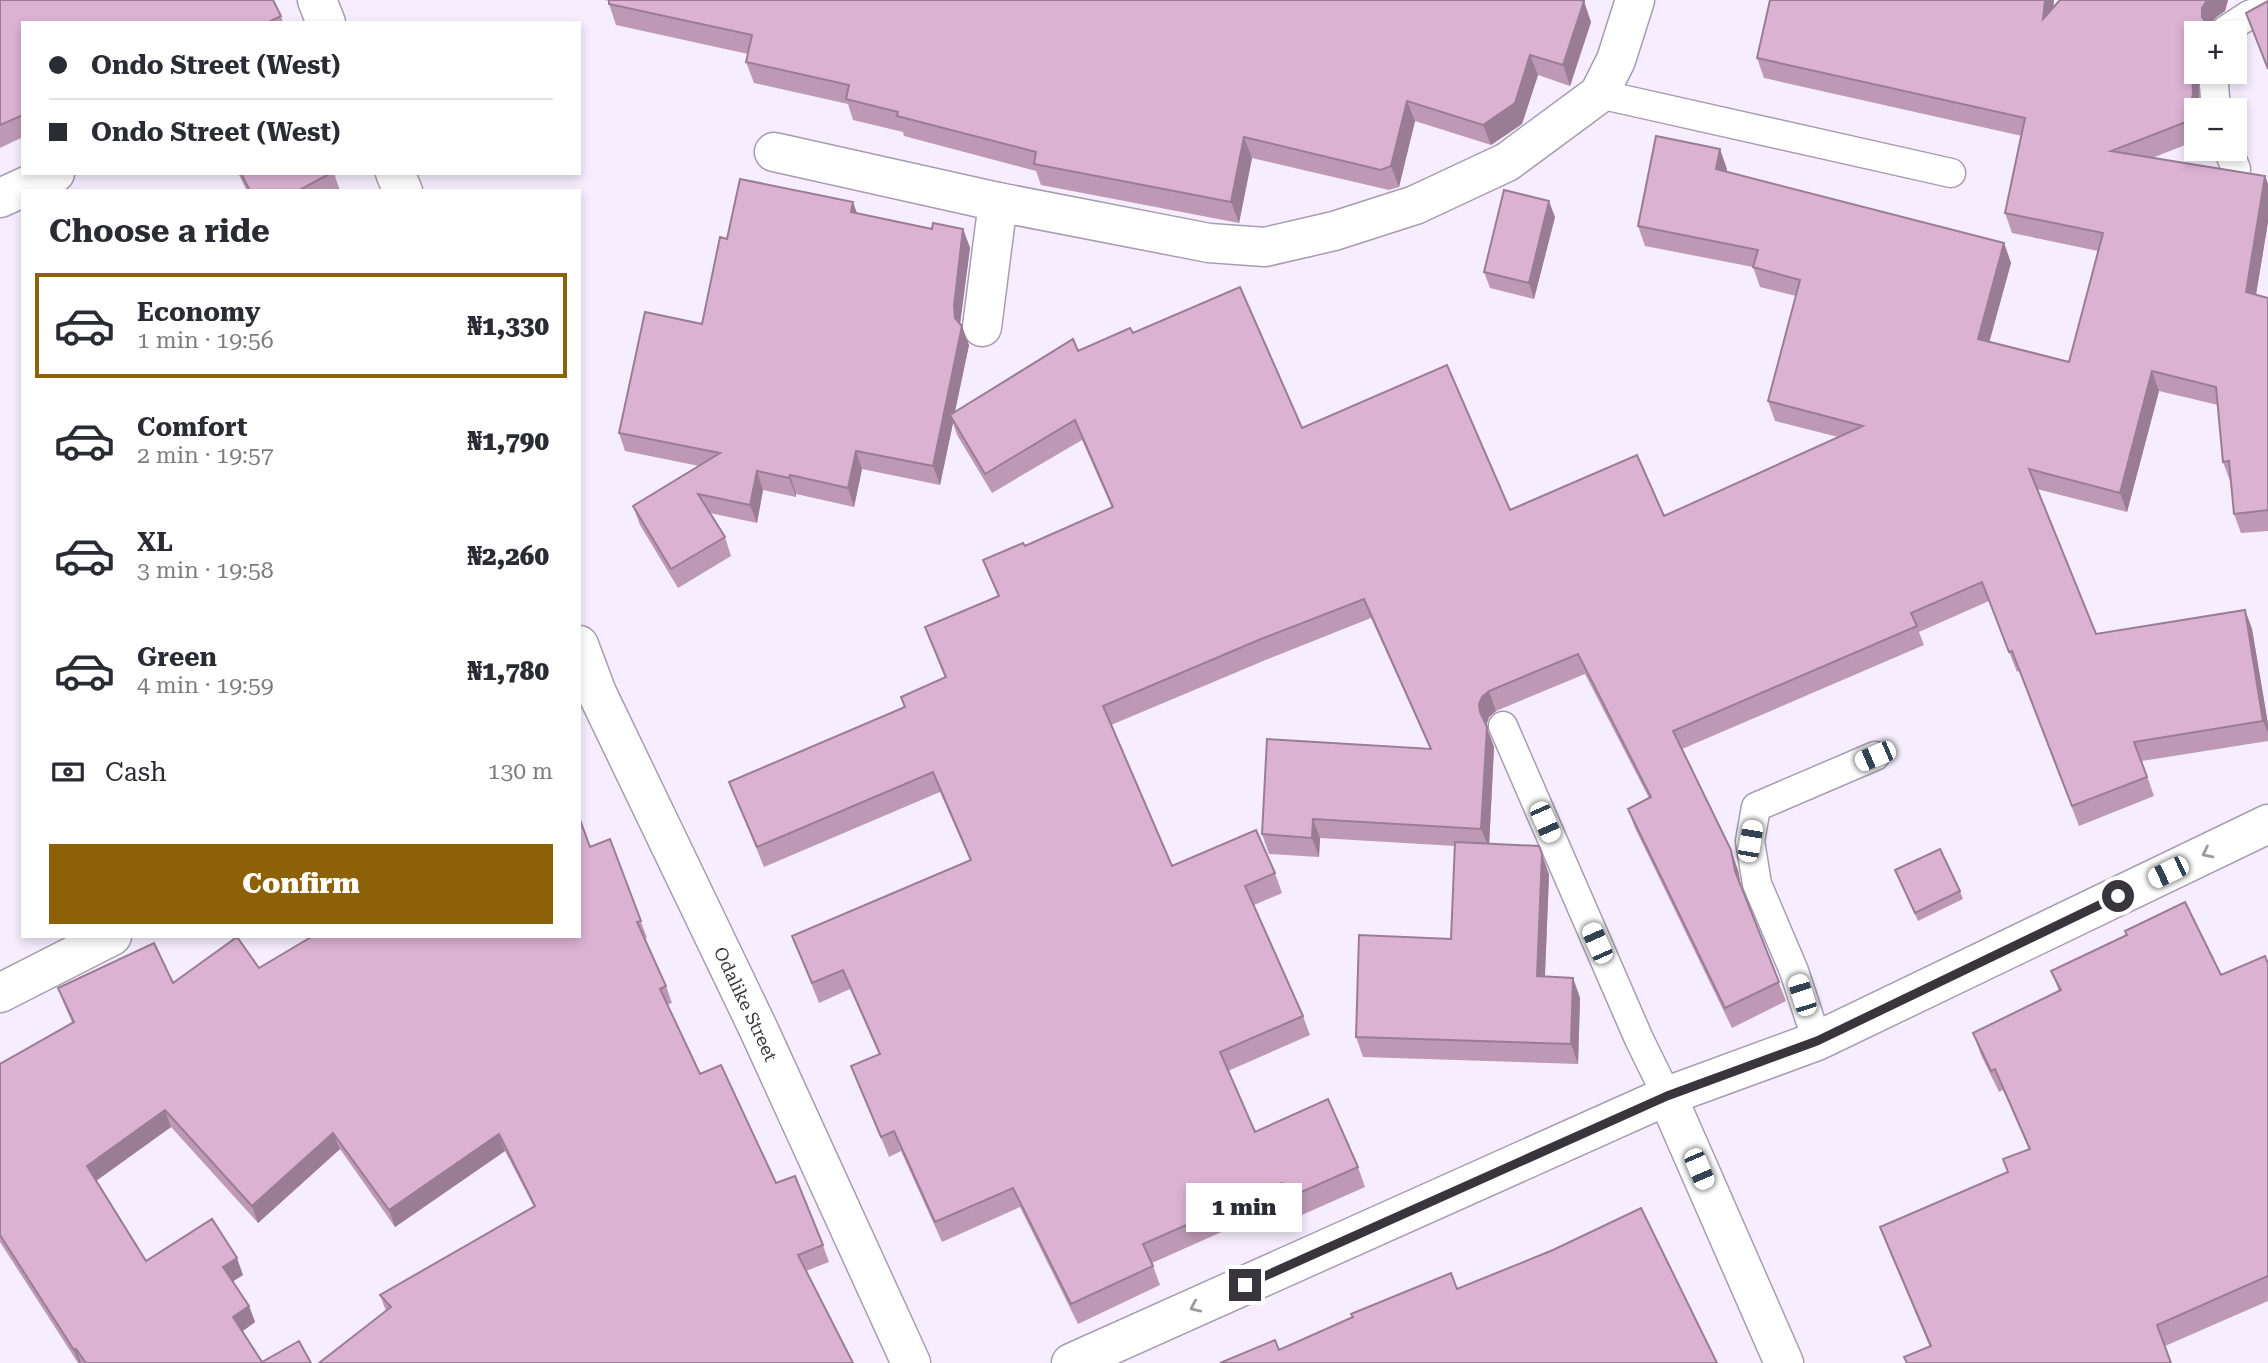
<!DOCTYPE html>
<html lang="en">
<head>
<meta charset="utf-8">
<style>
	:root { --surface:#fff; --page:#f7f7f7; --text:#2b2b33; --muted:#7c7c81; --line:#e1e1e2; --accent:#8d6106 }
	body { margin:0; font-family:"Roboto Serif",serif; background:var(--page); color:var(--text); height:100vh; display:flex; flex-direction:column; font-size:26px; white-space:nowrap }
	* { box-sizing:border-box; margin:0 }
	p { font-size:23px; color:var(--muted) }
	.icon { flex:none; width:38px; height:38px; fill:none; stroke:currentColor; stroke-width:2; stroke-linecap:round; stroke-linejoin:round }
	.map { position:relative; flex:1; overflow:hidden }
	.drawer { position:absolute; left:21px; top:189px; width:560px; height:749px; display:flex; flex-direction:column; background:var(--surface); border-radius:0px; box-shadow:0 4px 10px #0003 }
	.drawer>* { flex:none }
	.top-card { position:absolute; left:21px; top:21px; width:560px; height:154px; border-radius:0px; box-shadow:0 4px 10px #0003; display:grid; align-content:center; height:154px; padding:0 28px; background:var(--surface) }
	.buttons { position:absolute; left:2184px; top:21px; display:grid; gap:14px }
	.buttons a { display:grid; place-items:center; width:63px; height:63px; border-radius:0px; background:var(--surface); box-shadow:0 4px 10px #0003; font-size:35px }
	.end { position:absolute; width:32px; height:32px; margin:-16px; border:9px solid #39353d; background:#fff; box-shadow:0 0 0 4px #fff }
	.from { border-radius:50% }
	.bubble { position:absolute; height:49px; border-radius:0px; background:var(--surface); box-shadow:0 4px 10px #0003; font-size:23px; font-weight:800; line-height:49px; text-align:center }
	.car { position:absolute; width:21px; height:42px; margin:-21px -10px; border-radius:9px; box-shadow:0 0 5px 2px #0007; background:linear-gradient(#fff 24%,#345 0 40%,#fff 0 76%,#345 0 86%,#fff 0) }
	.top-card b { display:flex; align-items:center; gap:24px; height:66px; font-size:26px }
	.top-card b+b { border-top:2px solid var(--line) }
	.top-card i { width:18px; height:18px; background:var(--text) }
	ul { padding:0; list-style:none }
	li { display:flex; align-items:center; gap:21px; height:105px; margin:0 14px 10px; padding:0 14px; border:4px solid transparent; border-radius:0px }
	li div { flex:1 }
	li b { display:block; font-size:26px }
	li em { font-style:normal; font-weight:800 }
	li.current { border-color:var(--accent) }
	li>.icon { width:63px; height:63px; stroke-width:1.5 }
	h2 { padding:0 28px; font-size:32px; line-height:84px }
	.pay { display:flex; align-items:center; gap:18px; height:77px; padding:0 28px; font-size:26px }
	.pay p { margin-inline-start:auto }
	.button { display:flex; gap:14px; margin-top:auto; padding:14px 28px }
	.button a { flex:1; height:80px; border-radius:0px; background:var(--accent); color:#fff; font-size:28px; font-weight:800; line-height:80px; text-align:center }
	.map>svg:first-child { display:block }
</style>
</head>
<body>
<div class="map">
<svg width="2268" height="1363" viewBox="0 0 2268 1363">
	<rect width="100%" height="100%" fill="#f6eefe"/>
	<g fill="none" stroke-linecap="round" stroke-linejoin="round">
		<defs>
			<path id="service" d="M 2225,33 L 2226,30 L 2249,15 L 2268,8
				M 2213,72 L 2216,110
				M 1599,94 L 1951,173
				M 2228,149 L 2236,169
				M 1503,726 L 1639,1039 L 1667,1096
				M 1817,1041 L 1794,971 L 1757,884 L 1750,841 L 1756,807 L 1875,756"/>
			<g id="minor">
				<path d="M 317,0 L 326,23"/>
				<path d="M 774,152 L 998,202"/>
				<path d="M 395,173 L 403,191"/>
				<path d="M 0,198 L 55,173"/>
				<path d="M 982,327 L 998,202 L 1209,243 L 1265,247 L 1334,231 L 1415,205 L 1507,162 L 1599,94 L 1616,60 L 1635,0"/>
				<path id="s1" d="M 579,645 L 597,693 L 758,1028 L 911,1363"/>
				<path d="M 0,993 L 112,936"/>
				<path d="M 1667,1096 L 1784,1363"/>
				<path d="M 1071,1363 L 1667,1096 L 1817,1041 L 2268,824"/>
			</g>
		</defs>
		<use href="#service" stroke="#a69db0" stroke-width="31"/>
		<use href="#minor" stroke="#a69db0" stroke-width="41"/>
		<use href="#service" stroke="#fff" stroke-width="28"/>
		<use href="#minor" stroke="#fff" stroke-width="38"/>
	</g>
	<path fill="#bd99b5" d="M 0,0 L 281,16 L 283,23 L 23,23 L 23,137 L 0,148 Z
		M 604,0 L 1580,0 L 1591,22 L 1570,86 L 1538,75 L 1522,124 L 1491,145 L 1415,121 L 1399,187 L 1389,190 L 1252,158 L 1239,223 L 1041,185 L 1036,171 L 904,136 L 903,132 L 853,120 L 848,104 L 754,83 L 746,62 L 748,54 L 616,25 L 609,4 L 609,1 Z
		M 1770,0 L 2054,0 L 2053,7 L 2060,0 L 2228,0 L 2225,11 L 2196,33 L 2196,72 L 2198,72 L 2200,110 L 2196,110 L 2196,129 L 2193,142 L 2152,158 L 2265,176 L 2268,184 L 2268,222 L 2256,295 L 2268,298 L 2268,531 L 2241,533 L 2234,514 L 2231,481 L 2230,481 L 2223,462 L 2218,405 L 2159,391 L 2127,512 L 2037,489 L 2096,634 L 2245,610 L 2252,629 L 2268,724 L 2268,741 L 2142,761 L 2154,796 L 2079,826 L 2019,671 L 2017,672 L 1989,601 L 1919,632 L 1924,645 L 1682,749 L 1738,870 L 1741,887 L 1786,1001 L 1732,1028 L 1635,828 L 1628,809 L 1649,798 L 1585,674 L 1496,711 L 1489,717 L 1487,723 L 1487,728 L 1494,747 L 1489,844 L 1549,874 L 1545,977 L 1573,978 L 1580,998 L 1578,1064 L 1363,1057 L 1356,1037 L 1451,939 L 1455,846 L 1320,838 L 1319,857 L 1269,854 L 1262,834 L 1430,748 L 1371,618 L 1268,659 L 1111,725 L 1172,866 L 1275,873 L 1282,893 L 1254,905 L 1303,1016 L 1310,1035 L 1228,1071 L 1255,1132 L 1358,1167 L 1365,1187 L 1295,1218 L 1289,1202 L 1152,1263 L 1160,1285 L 1078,1324 L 1020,1207 L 942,1242 L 901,1151 L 889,1157 L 851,1066 L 879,1054 L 850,989 L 819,1003 L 792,936 L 970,860 L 940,792 L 764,867 L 729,782 L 904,707 L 901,697 L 945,678 L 925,627 L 998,596 L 983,560 L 1025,546 L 1112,508 L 1082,440 L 992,493 L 957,435 L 953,423 L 940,485 L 862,469 L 854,507 L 796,494 L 796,497 L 763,490 L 757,523 L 710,513 L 725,537 L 731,556 L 678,588 L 640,525 L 633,506 L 699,466 L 625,451 L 619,433 L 702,324 L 727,239 L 853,202 L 857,213 L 932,229 L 963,229 L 970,248 L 960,324 L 969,345 L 955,412 L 1078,351 L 1133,333 L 1302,428 L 1510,510 L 1664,516 L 1838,437 L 1775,421 L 1768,401 L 1796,296 L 1760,287 L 1753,267 L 1645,246 L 1638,226 L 1727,169 L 1726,172 L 2004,243 L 2011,263 L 1989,342 L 2069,362 L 2098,251 L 2012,233 L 2005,213 L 2022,136 L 1764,78 L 1757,58 Z
		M 238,173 L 334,173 L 340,191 L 247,191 Z
		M 1555,217 L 1534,299 L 1490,288 L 1484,272 Z
		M 610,839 L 647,938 L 644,939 L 666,986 L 672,1003 L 667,1005 L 700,1074 L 776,1183 L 823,1245 L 829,1262 L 806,1271 L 386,1311 L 380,1295 L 534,1207 L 505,1151 L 395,1227 L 340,1149 L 258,1223 L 171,1127 L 96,1181 L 146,1261 L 243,1275 L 233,1281 L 249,1306 L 255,1322 L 242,1331 L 262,1362 L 311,1363 L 78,1363 L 0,1242 L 0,1064 L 72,1022 L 64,1004 L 58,988 L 173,983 L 259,968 Z
		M 1895,870 L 1960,891 L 1963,899 L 1918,921 Z
		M 2268,964 L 2268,1301 L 2165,1346 L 1930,1347 L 1888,1248 L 1880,1227 L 2008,1172 L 2029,1149 L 2003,1090 L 1999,1092 L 1981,1055 L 1973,1033 L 2059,991 L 2051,971 L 2221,975 Z"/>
	<path fill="#9a7d94" d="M 2045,0 L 2054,0 L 2051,38 L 2043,19 Z
		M 2207,0 L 2228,0 L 2225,11 L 2216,17 L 2209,27 L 2212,33 L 2208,33 L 2202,17 L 2202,8 Z
		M 1584,1 L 1591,22 L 1570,86 L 1563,65 Z
		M 2196,39 L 2196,72 L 2198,72 L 2200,110 L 2196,110 L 2196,129 L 2193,142 L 2186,122 L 2191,46 Z
		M 1530,55 L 1538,75 L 1522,124 L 1491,145 L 1483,125 Z
		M 1407,101 L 1415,121 L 1399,187 L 1391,166 Z
		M 1244,137 L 1252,158 L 1239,223 L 1231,202 Z
		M 1720,149 L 1727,169 L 1723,189 L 1716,169 Z
		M 2265,176 L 2268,184 L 2268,222 L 2253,312 L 2246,292 Z
		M 1549,201 L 1555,217 L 1534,299 L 1529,283 Z
		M 853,202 L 859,221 L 851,212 Z
		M 963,229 L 970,248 L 960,324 L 962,326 L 969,345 L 953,420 L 950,415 L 953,423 L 940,485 L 933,466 L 955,318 L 954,306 Z
		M 2004,243 L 2011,263 L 1985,358 L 1978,339 Z
		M 2152,371 L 2159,391 L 2127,512 L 2120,493 Z
		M 856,451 L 862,469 L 854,507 L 848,488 Z
		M 757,471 L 763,490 L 757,523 L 750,505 Z
		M 790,475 L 796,494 L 796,497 L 789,478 Z
		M 2245,610 L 2252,629 L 2268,724 L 2268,733 L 2263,721 Z
		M 1489,691 L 1496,711 L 1489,717 L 1487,723 L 1487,728 L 1494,747 L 1489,848 L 1481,829 L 1479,704 L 1482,697 Z
		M 1313,819 L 1320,838 L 1319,857 L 1312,838 Z
		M 1731,850 L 1738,870 L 1742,891 L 1735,871 Z
		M 1542,854 L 1549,874 L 1544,997 L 1537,976 Z
		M 1573,978 L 1580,998 L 1578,1064 L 1571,1044 Z
		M 165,1110 L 171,1127 L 93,1183 L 87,1166 Z
		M 333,1133 L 340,1149 L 258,1223 L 252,1206 Z
		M 499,1134 L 505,1151 L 395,1227 L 389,1210 Z
		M 237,1258 L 243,1275 L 229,1284 L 223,1267 Z
		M 249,1306 L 255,1322 L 239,1334 L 233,1317 Z
		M 76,1349 L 81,1363 L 79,1363 L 74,1350 Z"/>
	<path fill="#dcb2d3" stroke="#9a7d94" stroke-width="2" d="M 0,0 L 273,0 L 281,16 L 267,23 L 23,23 L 23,115 L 0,125 Z
		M 609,0 L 1580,0 L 1584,1 L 1563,65 L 1530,55 L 1515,103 L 1483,125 L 1407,101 L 1391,166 L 1381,170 L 1244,137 L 1231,202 L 1034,164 L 1036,152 L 897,116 L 898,112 L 846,99 L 849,85 L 746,62 L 752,35 L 609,4 Z
		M 1770,0 L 2045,0 L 2043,19 L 2060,0 L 2207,0 L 2202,8 L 2202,17 L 2209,27 L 2208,33 L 2196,33 L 2196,39 L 2191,46 L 2193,94 L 2186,122 L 2111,151 L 2265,176 L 2246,292 L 2268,298 L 2268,510 L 2234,514 L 2229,461 L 2223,462 L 2216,387 L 2152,371 L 2120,493 L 2029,469 L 2096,634 L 2245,610 L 2263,721 L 2134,742 L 2147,777 L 2072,806 L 2012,651 L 2009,652 L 1982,582 L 1911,613 L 1917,626 L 1673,731 L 1731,850 L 1735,871 L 1779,982 L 1725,1008 L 1628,809 L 1651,797 L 1578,654 L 1489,691 L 1482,697 L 1479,704 L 1480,712 L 1487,727 L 1481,829 L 1313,819 L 1312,838 L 1262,834 L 1267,739 L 1431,749 L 1364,599 L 1261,639 L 1103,706 L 1172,866 L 1256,830 L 1275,873 L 1245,886 L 1303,1016 L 1220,1052 L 1255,1132 L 1328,1099 L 1358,1167 L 1288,1198 L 1282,1183 L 1143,1244 L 1153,1266 L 1071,1304 L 1013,1188 L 935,1222 L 894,1131 L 881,1137 L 851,1066 L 880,1054 L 843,970 L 812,983 L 792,936 L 971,860 L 933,772 L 757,847 L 729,782 L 905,707 L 901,697 L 946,677 L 925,627 L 999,596 L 983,560 L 1023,543 L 1025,546 L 1113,507 L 1075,420 L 985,474 L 950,415 L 1073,339 L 1078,351 L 1130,328 L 1133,333 L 1240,287 L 1302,428 L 1447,365 L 1510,510 L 1637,455 L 1664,516 L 1863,426 L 1768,401 L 1800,280 L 1753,267 L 1758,250 L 1638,226 L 1656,136 L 1720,149 L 1716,169 L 2004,243 L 1978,339 L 2069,362 L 2103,233 L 2005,213 L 2025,118 L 1757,58 Z
		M 2268,1 L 2268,69 L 2246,13 Z
		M 241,173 L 331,173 L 298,191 L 250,191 Z
		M 740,179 L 853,202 L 851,212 L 932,229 L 933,223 L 963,229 L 954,306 L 955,318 L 962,326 L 933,466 L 856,451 L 848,488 L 790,475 L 789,478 L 757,471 L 750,505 L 698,494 L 725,537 L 671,569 L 633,506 L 720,453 L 619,433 L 645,312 L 702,324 L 720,237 L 727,239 Z
		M 1504,190 L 1549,201 L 1529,283 L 1484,272 Z
		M 579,817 L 590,847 L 610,839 L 641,921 L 637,922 L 666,986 L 660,989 L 700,1074 L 721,1065 L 776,1183 L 795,1176 L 823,1245 L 798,1255 L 853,1363 L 319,1363 L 391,1307 L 380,1295 L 535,1206 L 499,1134 L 389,1210 L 333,1133 L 252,1206 L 165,1110 L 87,1166 L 146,1261 L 212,1219 L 237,1258 L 223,1267 L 249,1306 L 233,1317 L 262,1362 L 299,1341 L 311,1363 L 86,1363 L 76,1349 L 74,1350 L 0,1235 L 0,1064 L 74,1022 L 58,988 L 154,943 L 173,983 L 237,937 L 259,968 L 313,936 L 579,936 Z
		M 1455,842 L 1539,846 L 1542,854 L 1537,976 L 1573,978 L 1571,1044 L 1356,1037 L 1359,935 L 1451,939 Z
		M 1940,849 L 1960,891 L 1915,913 L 1895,870 Z
		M 2185,902 L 2221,975 L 2265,956 L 2268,964 L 2268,1276 L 2157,1325 L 2171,1363 L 1907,1363 L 1904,1357 L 1931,1346 L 1880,1227 L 2008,1172 L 2003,1159 L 2030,1149 L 1995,1069 L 1991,1071 L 1973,1033 L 2061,990 L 2051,971 L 2127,935 L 2125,931 Z
		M 1641,1208 L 1717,1363 L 1220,1363 L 1275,1340 L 1279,1350 L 1353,1317 L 1351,1314 L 1451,1273 L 1457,1289 L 1553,1250 Z"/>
	<defs><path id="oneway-chevron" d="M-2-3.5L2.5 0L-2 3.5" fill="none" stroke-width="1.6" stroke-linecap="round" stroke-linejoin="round" transform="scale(1.75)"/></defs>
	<g stroke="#9c9a9e">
		<use href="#oneway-chevron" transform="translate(2207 853) rotate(154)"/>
		<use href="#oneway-chevron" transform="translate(1195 1307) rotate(156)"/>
	</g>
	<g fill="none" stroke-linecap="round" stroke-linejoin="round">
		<path stroke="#39353d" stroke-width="9" d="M 1245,1285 L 1667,1096 L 1817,1041 L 2118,896"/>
	</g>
	<g text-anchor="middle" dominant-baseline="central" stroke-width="5" stroke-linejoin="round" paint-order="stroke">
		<g font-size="18" fill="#39353d" stroke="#fff">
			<text stroke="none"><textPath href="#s1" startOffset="396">Odalike Street</textPath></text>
		</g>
	</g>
</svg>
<div class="buttons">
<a>+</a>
<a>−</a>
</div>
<i class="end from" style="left:2118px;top:896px"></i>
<i class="end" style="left:1245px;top:1285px"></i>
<div class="bubble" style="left:1186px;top:1183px;width:116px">1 min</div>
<i class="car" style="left:1875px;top:756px;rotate:247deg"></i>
<i class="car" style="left:1545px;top:822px;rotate:156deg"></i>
<i class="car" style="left:1750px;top:841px;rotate:10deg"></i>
<i class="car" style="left:2168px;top:872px;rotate:244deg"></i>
<i class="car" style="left:1597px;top:943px;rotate:336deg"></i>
<i class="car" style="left:1802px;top:995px;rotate:342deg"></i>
<i class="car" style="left:1699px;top:1169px;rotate:157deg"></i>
<div class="top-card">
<b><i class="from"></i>Ondo Street (West)</b>
<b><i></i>Ondo Street (West)</b>
</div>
<section class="drawer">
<h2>Choose a ride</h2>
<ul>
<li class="current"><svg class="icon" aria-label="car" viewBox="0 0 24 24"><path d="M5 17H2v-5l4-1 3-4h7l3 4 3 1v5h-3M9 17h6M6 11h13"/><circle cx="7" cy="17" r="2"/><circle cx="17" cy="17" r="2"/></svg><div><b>Economy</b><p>1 min · 19:56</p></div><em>₦1,330</em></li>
<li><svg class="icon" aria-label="car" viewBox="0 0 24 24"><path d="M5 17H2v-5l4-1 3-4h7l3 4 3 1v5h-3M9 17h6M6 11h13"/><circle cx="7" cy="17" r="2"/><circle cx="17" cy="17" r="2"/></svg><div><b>Comfort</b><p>2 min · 19:57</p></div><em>₦1,790</em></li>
<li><svg class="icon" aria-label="car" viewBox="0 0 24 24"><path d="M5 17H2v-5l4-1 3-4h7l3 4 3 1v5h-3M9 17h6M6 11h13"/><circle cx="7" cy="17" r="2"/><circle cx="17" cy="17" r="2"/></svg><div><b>XL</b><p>3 min · 19:58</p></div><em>₦2,260</em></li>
<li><svg class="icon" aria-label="car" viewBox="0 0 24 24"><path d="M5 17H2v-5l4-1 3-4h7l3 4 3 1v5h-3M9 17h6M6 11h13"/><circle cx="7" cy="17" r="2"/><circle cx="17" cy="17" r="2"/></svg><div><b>Green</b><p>4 min · 19:59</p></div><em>₦1,780</em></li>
</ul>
<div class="pay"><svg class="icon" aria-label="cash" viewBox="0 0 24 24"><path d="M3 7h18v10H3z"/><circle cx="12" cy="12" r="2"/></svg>Cash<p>130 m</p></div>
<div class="button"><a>Confirm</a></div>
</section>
</div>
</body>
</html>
